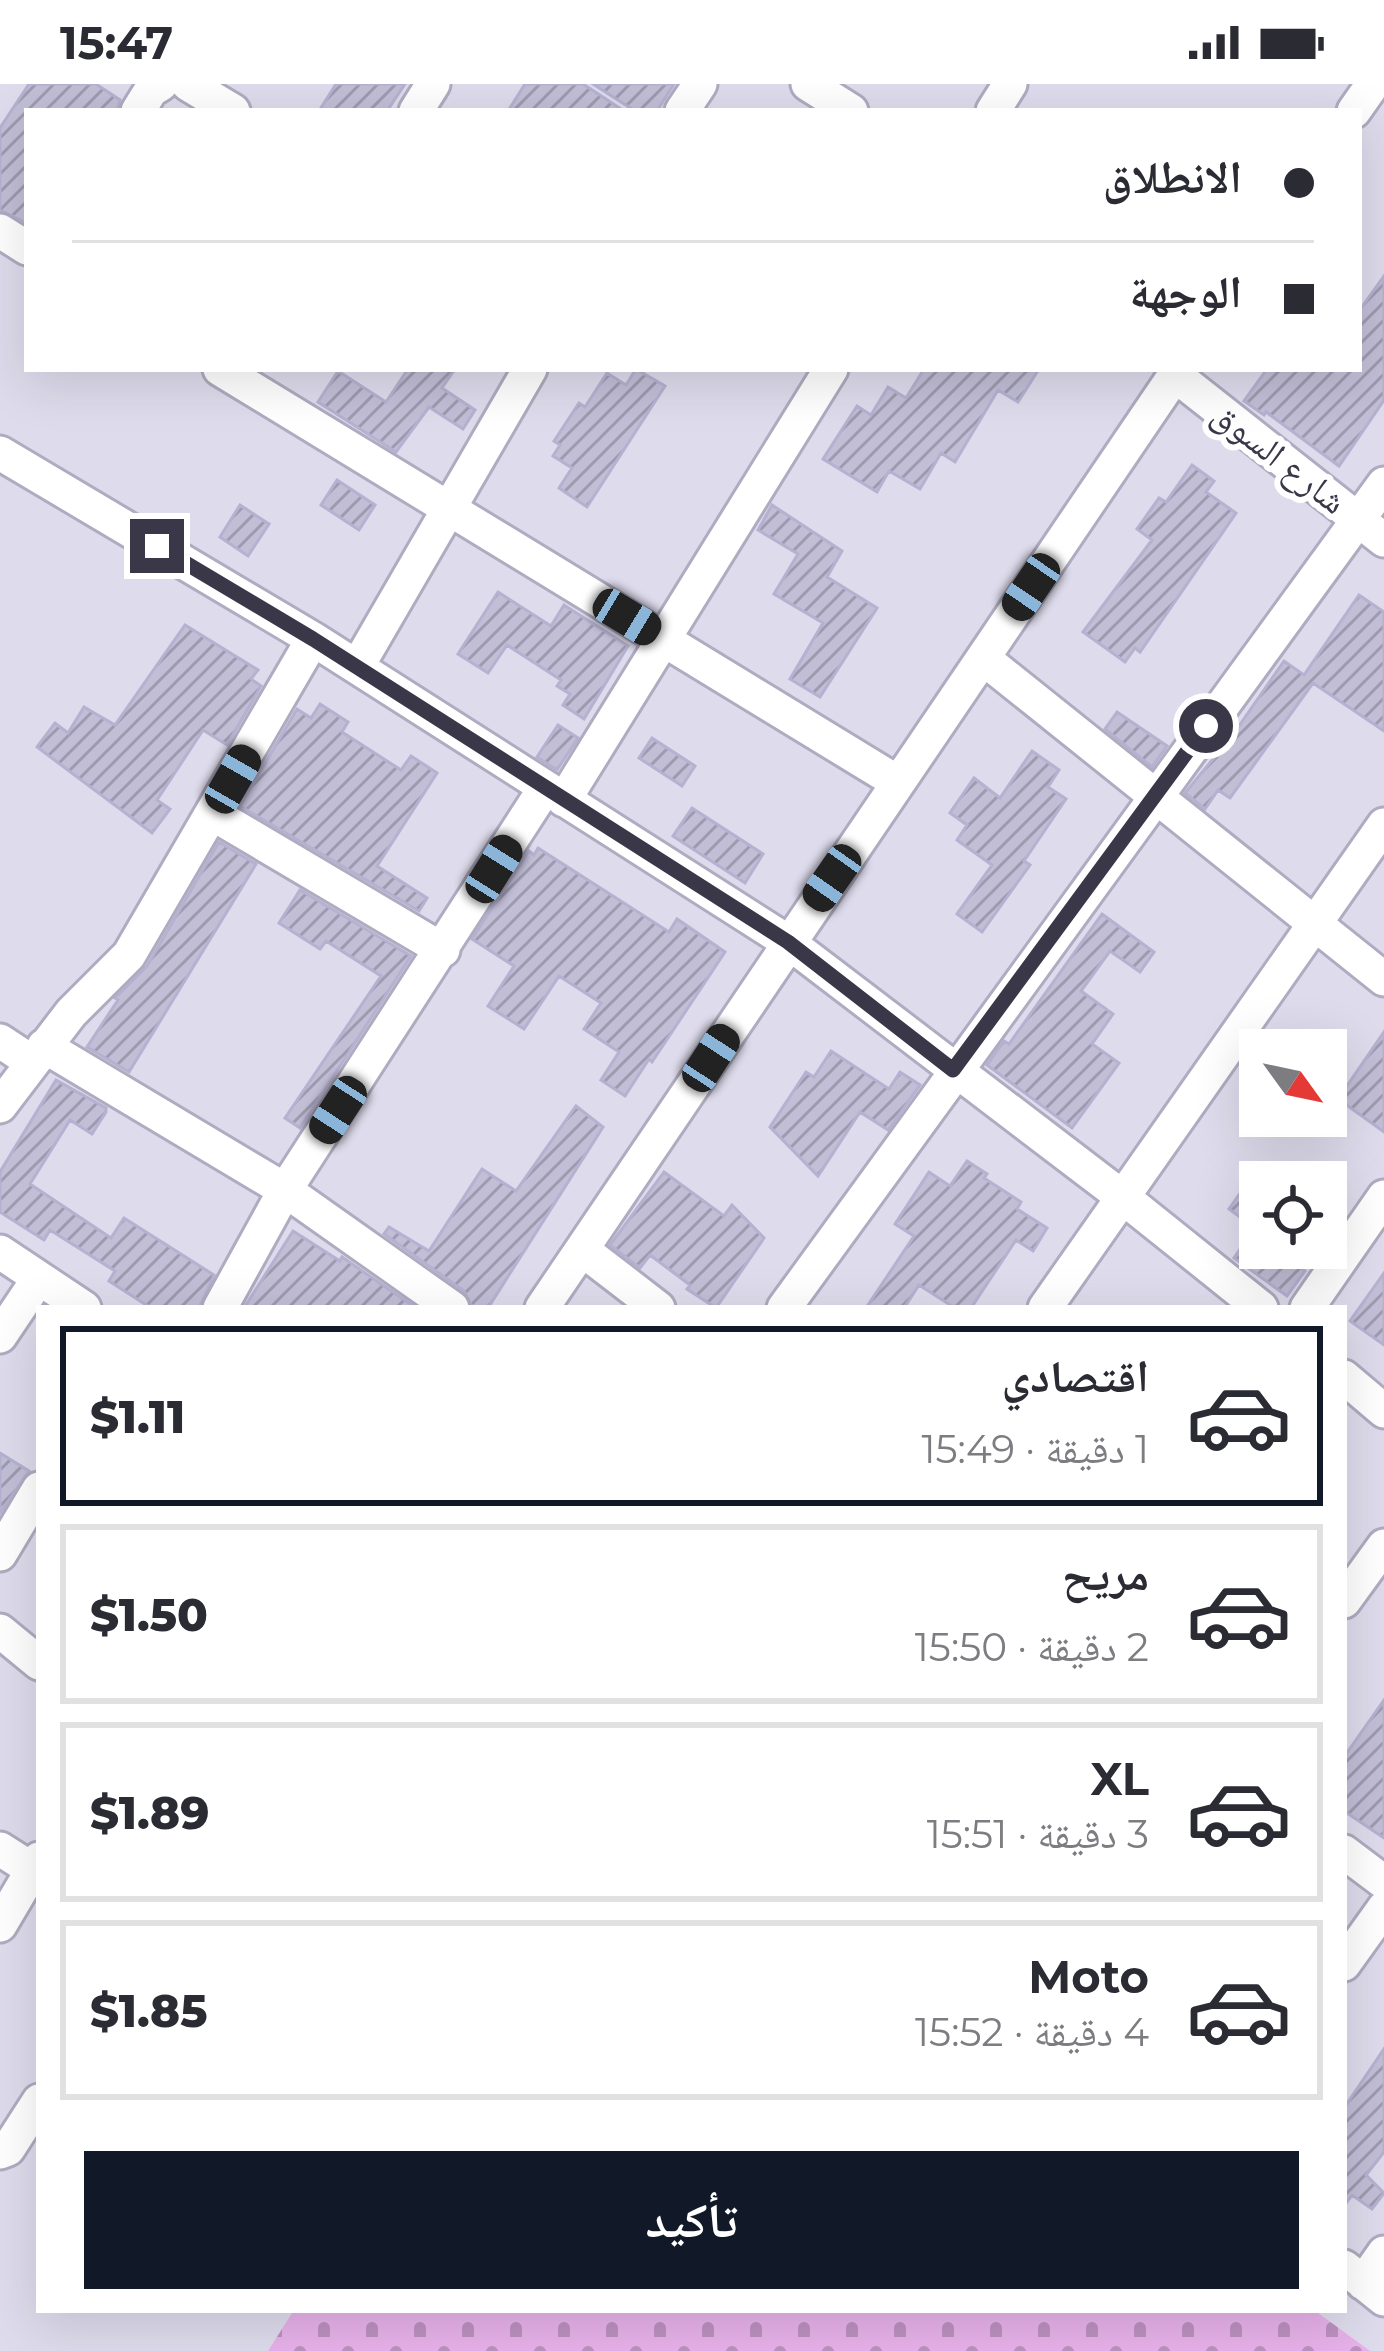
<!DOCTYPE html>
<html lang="ar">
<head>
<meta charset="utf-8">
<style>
	:root { --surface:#fff; --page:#f2f2f3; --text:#2b2b33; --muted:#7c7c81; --line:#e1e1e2; --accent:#111827 }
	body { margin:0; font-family:Montserrat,"Noto Naskh Arabic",sans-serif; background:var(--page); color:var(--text); direction:rtl; height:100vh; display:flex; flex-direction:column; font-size:45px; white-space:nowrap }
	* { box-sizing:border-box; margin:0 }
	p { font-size:39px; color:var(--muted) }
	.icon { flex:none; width:66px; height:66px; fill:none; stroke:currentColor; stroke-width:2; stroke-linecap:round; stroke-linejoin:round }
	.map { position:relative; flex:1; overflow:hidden; direction:ltr }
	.details { position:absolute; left:36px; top:1221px; width:1311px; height:1008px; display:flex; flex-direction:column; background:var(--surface); border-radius:0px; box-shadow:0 12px 48px #0002; direction:rtl }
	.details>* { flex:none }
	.top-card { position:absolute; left:24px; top:24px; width:1338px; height:264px; border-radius:0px; box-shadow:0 12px 48px #0002; direction:rtl; display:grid; align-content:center; height:264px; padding:0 48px; background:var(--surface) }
	.needle { width:78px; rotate:123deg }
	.fabs { position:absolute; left:1239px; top:945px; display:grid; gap:24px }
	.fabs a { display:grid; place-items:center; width:108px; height:108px; border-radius:0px; background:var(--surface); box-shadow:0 12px 48px #0002; font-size:60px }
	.end { position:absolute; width:54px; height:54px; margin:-27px; border:15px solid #393748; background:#fff; box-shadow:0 0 0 6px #fff }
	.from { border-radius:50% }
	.car { position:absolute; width:36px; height:72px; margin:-36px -18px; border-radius:15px; box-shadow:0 0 9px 3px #0007; background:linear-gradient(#222 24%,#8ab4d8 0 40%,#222 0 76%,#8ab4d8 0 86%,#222 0) }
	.top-card b { display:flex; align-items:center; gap:42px; height:114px; font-size:45px }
	.top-card b+b { border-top:3px solid var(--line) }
	.top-card i { width:30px; height:30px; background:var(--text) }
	ul { padding:21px 0 0; list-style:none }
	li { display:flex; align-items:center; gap:36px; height:180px; margin:0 24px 18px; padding:0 24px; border:6px solid var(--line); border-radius:0px }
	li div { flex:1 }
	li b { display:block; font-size:45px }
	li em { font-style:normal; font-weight:800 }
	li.active { border-color:var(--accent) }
	li>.icon { width:108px; height:108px; stroke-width:1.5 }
	.primary-button { display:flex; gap:24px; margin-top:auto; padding:24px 48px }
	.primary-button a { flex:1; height:138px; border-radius:0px; background:var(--accent); color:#fff; font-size:48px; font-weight:800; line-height:138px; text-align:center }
	.status { display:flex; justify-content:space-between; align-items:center; height:84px; padding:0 60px; background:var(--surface); direction:ltr }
	.status svg { height:33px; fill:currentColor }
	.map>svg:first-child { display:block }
</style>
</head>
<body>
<div class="status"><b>15:47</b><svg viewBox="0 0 49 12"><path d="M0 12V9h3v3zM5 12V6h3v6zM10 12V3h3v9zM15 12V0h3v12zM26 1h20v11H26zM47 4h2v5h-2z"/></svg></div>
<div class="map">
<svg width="1384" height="2267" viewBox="0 0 1384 2267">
	<defs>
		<pattern id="cemetery-stones" width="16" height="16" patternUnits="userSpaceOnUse" patternTransform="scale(3)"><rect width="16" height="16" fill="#e7b1e9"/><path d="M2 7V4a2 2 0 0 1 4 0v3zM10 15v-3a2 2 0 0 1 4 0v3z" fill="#bc91bf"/></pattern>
		<pattern id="building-hatch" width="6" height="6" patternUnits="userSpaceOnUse" patternTransform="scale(3)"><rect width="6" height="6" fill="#c1bed6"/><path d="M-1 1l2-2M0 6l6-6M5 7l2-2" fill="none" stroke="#9e9bb0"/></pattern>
	</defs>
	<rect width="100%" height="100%" fill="#ebe9f4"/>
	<path fill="#dedbec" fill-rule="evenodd" d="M 0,0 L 1384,0 L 1384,2267 L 0,2267 ZM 27,27 L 1359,27 L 1359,285 L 27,285 ZM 1260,966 L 1326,966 L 1326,1032 L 1260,1032 ZM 1260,1098 L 1326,1098 L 1326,1164 L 1260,1164 ZM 39,1224 L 1344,1224 L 1344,2226 L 39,2226 Z"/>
	<path fill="url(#cemetery-stones)" d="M 294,2226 L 1314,2226 L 1370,2267 L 268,2267 Z"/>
	<path fill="url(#building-hatch)" stroke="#b5b1d1" stroke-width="3" d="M 29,0 L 96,0 L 120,16 L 117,27 L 27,27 L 27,139 L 0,126 L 0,44 Z
		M 336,0 L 405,0 L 387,27 L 319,27 Z
		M 525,0 L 583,0 L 624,27 L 508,27 Z
		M 593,0 L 674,0 L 657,27 L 635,27 Z
		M 1384,192 L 1384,316 L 1339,382 L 1266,328 L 1264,331 L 1244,317 L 1267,285 L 1359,285 L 1359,227 Z
		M 408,285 L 455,285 L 442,304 L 475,326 L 463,345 L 429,323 L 396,368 L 318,318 L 338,287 L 386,318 Z
		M 636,285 L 665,302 L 587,423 L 559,404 L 572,384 L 553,372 L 560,361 L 554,357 L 579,319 L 585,323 L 607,289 L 626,301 Z
		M 924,285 L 1039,285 L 1018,318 L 998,306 L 955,378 L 941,369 L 920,405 L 889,387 L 877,408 L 823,375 L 857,322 L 871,331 L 888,303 L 906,314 Z
		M 1192,381 L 1214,397 L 1206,408 L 1236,429 L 1140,568 L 1135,564 L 1125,578 L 1083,548 L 1152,456 L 1137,445 L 1159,414 L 1166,418 Z
		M 337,396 L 375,421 L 359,446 L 321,421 Z
		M 240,421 L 269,440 L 248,472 L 220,453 Z
		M 772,421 L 842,467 L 827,493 L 877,524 L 820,613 L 790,595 L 823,539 L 774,510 L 798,470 L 758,446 Z
		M 498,508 L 551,542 L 564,521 L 628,562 L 584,635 L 563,621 L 570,610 L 557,602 L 561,596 L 507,561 L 488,589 L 458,570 Z
		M 1359,511 L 1384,528 L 1384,647 L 1313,599 L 1230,714 L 1218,706 L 1205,725 L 1185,709 L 1232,652 L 1284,577 L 1304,591 Z
		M 185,541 L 258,586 L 251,595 L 261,602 L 227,661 L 203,646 L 157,716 L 170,725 L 152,749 L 37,663 L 55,639 L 68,649 L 84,623 L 115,641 Z
		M 320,620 L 348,638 L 342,648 L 401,686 L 411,672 L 437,689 L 377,782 L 427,814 L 419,827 L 240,722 L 297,625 L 311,634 Z
		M 1117,628 L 1167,662 L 1152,683 L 1105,645 Z
		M 558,641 L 578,654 L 557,686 L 537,673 Z
		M 652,654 L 695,682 L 682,702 L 639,674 Z
		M 1032,667 L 1059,686 L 1048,703 L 1066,715 L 1024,777 L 1030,781 L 982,848 L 957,830 L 992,781 L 957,756 L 967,741 L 950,729 L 974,694 L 1000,714 Z
		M 692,724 L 763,770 L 745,799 L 673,752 Z
		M 219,758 L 256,780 L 129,988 L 87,963 L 118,916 L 115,914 L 147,882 Z
		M 538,764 L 669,848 L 677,835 L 725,868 L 652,978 L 649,975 L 625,1012 L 601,996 L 619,968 L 584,945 L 601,919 L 559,892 L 524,945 L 488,922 L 514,882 L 472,855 L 529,767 L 534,771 Z
		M 300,806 L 411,872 L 300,1044 L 285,1034 L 381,892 L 326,857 L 320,865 L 279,839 Z
		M 1102,830 L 1154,868 L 1140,888 L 1110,867 L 1081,907 L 1113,930 L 1092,960 L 1119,979 L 1072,1044 L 987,981 L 1004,957 L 1009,960 Z
		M 1384,948 L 1384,1048 L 1338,1015 Z
		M 831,967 L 889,1005 L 900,988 L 920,1001 L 888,1046 L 860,1028 L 818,1092 L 770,1043 L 806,988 L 814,993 Z
		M 56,996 L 106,1024 L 106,1028 L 92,1050 L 70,1036 L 30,1100 L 111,1154 L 124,1134 L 214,1191 L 199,1224 L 151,1224 L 109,1197 L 115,1187 L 50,1146 L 44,1156 L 0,1128 L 0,1088 Z
		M 576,1022 L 603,1043 L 488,1224 L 473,1224 L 464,1207 L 384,1150 L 389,1143 L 429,1167 L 482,1085 L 516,1107 Z
		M 967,1077 L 987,1090 L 984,1094 L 1021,1118 L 1017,1125 L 1047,1144 L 1033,1167 L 1016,1156 L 971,1224 L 955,1224 L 919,1201 L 904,1224 L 866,1224 L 914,1152 L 895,1140 L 929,1088 L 950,1102 Z
		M 1260,1081 L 1260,1148 L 1229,1125 Z
		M 664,1088 L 724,1132 L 732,1121 L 764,1154 L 716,1224 L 687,1205 L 690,1201 L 650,1171 L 640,1184 L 610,1161 Z
		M 293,1147 L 340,1177 L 342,1173 L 416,1224 L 244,1224 Z
		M 1252,1148 L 1260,1154 L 1260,1164 L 1274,1164 L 1305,1187 L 1287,1212 L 1234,1174 Z
		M 1384,1189 L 1384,1261 L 1350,1237 Z
		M 0,1369 L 29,1387 L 0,1429 Z
		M 1384,1616 L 1384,1754 L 1344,1727 L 1344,1673 Z
		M 1384,1965 L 1384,2068 L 1366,2091 L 1384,2109 L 1372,2125 L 1352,2111 L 1344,2122 L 1344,2024 Z"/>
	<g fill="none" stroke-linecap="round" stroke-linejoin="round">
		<defs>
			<path id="street" d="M 188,0 L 233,27
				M 808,0 L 851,27
				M 138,27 L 151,6 L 161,0
				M 416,27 L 433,0
				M 682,27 L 700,0
				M 993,27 L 1010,0
				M 1354,27 L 1373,0
				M 0,147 L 27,164
				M 220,285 L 897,698
				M 1175,291 L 1384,456
				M 0,369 L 313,555 L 788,858 L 1125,1115 L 1261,1224
				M 983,574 L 1384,895
				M 357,583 L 530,285
				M 564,716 L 831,285
				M 213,730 L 443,866
				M 0,957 L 32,978
				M 44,962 L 285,1106 L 452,1224
				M 0,1022 L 71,929 L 129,871 L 313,555
				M 584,1167 L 658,1224
				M 0,1168 L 84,1224
				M 220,1224 L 285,1106 L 545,704
				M 542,1224 L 1179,285
				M 784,1224 L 1384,400
				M 1045,1224 L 1384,741
				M 1307,1224 L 1384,1113
				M 0,1252 L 39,1194
				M 1344,1293 L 1384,1327
				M 0,1470 L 39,1405
				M 1344,1517 L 1384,1462
				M 0,1547 L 39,1579
				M 0,1765 L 33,1786
				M 1344,1768 L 1384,1798
				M 0,1841 L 39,1775
				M 1344,1880 L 1384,1824
				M 0,2068 L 8,2065 L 39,2017
				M 1344,2183 L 1384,2215
				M 1363,2199 L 1384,2169"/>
		</defs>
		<use href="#street" stroke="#afabc0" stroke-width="39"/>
		<use href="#street" stroke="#fff" stroke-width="33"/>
	</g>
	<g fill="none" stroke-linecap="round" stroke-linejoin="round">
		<path stroke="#393748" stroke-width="15" d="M 157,462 L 313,555 L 788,858 L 953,986 L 1206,642"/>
	</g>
	<g text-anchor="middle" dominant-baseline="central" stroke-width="12" stroke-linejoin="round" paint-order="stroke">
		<g font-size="36" fill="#393748" stroke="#fff">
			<text transform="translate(1280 373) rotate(38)">شارع السوق</text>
		</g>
	</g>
</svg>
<div class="fabs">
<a><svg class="needle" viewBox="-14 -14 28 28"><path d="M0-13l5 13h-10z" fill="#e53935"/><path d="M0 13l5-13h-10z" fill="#7c7c81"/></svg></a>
<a><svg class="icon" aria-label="locate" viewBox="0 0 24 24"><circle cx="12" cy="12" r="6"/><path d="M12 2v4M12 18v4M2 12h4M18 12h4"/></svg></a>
</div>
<i class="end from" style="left:1206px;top:642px"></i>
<i class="end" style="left:157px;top:462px"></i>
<i class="car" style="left:1031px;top:503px;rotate:214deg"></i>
<i class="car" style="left:627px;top:533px;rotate:121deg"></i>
<i class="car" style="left:233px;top:695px;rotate:30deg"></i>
<i class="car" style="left:494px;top:785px;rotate:32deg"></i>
<i class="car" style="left:832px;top:794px;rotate:215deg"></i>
<i class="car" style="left:711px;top:974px;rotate:33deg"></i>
<i class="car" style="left:338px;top:1026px;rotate:213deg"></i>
<div class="top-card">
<b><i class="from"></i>الانطلاق</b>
<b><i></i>الوجهة</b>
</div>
<section class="details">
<ul>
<li class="active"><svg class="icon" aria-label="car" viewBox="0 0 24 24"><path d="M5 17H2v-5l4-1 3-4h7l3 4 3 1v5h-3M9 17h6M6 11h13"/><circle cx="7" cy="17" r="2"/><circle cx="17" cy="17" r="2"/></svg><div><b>اقتصادي</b><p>1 دقيقة · 15:49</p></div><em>$1.11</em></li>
<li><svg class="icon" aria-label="car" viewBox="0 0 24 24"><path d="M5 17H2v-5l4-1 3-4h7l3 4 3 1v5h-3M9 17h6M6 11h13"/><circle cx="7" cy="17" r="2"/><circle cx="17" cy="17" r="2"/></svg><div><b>مريح</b><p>2 دقيقة · 15:50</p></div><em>$1.50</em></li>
<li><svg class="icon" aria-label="car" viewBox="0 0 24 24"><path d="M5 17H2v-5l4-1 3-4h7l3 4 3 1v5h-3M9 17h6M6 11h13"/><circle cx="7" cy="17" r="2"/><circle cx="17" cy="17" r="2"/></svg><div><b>XL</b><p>3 دقيقة · 15:51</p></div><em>$1.89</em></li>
<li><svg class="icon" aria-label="car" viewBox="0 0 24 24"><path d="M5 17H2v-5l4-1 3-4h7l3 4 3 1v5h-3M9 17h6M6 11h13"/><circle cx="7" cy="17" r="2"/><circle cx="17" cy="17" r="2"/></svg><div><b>Moto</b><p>4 دقيقة · 15:52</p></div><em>$1.85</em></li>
</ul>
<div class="primary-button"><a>تأكيد</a></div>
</section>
</div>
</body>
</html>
